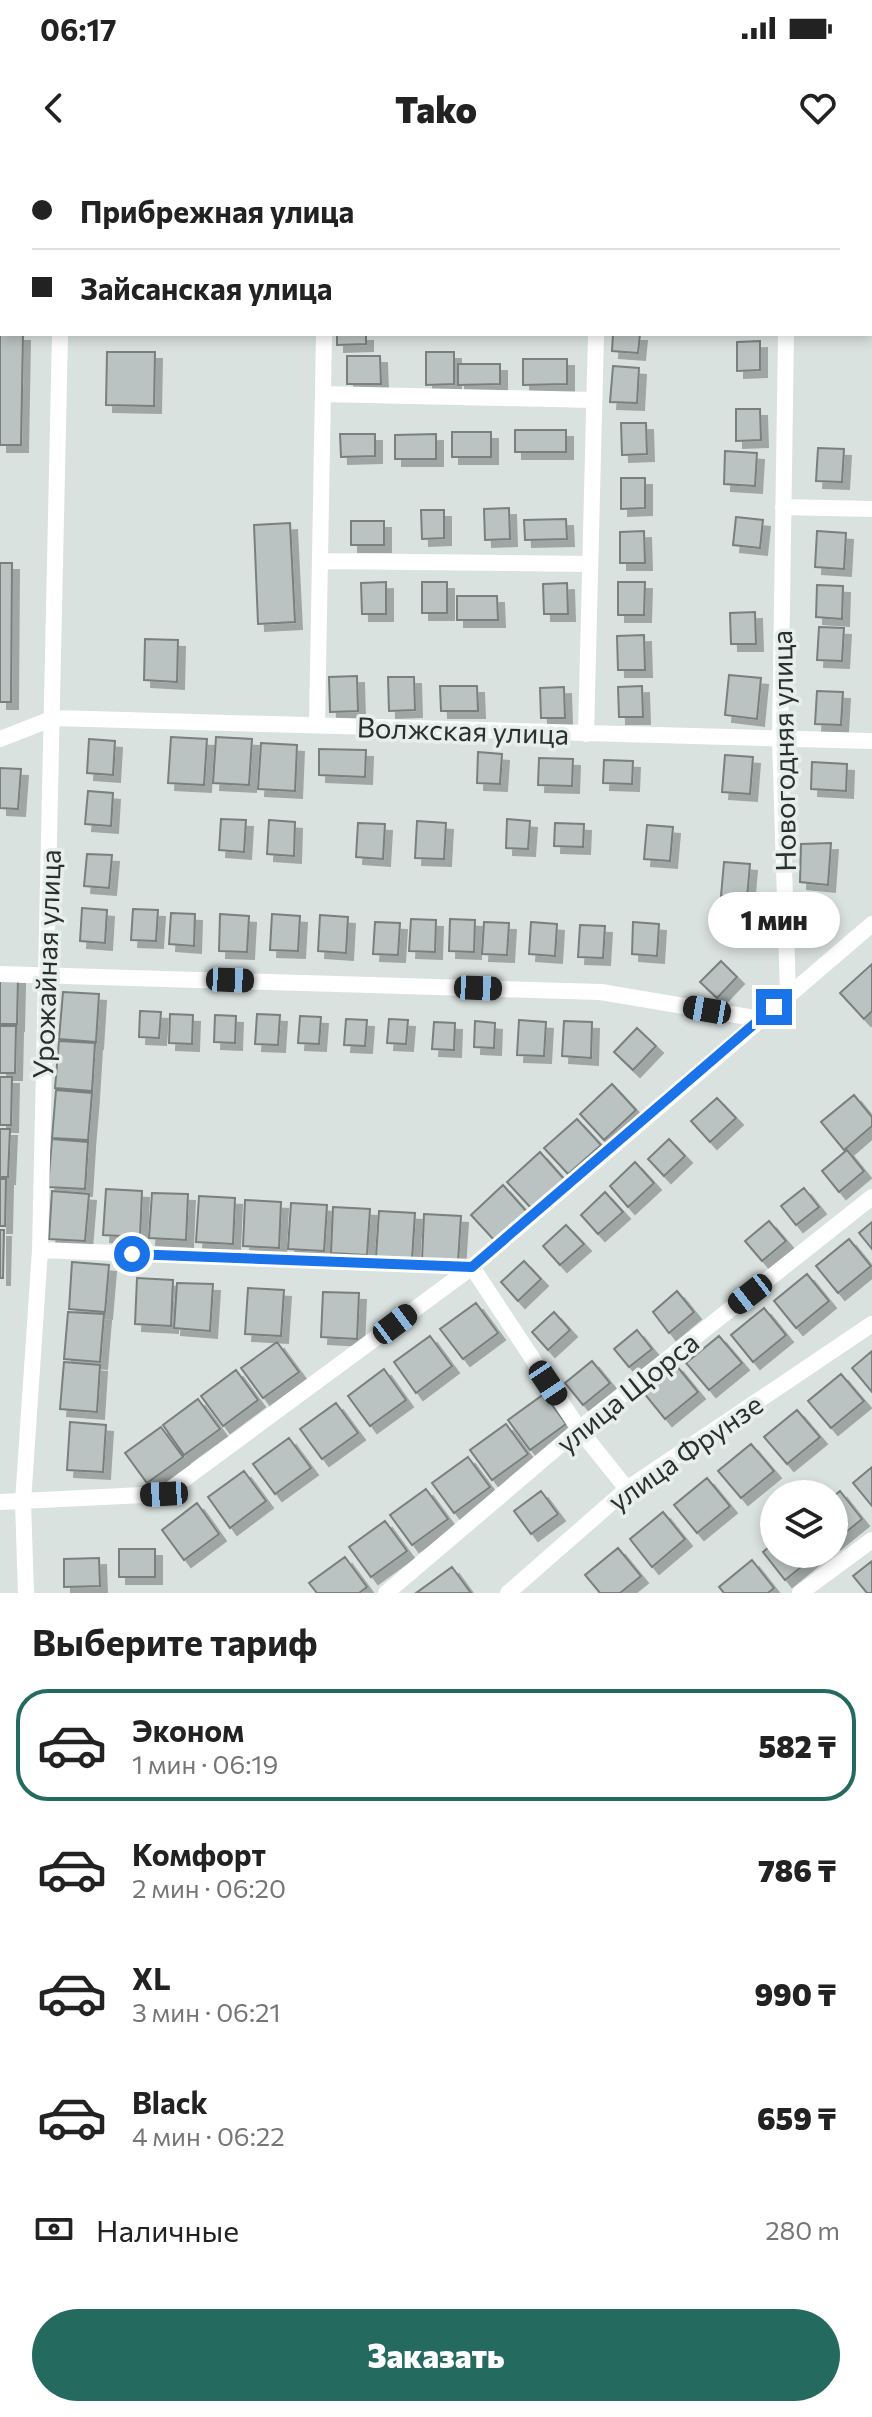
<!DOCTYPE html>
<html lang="ru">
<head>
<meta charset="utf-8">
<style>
	:root { --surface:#fff; --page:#f6f6f6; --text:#222; --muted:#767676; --line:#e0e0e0; --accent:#246a5f }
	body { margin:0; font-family:Commissioner,sans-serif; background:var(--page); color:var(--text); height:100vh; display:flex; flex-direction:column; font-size:30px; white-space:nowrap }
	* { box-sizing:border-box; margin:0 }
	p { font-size:26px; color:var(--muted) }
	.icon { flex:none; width:44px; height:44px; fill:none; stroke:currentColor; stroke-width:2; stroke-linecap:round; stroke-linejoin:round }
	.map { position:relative; height:1433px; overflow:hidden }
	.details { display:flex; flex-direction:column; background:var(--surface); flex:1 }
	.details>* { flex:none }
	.top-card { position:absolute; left:0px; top:0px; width:872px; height:176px; box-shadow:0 4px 12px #0003; display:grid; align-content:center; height:176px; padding:0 32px; background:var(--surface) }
	.fabs { position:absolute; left:760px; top:1320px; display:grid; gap:16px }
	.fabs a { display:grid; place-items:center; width:88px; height:88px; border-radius:50%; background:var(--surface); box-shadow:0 4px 12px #0003; font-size:40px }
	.end { position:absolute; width:36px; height:36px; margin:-18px; border:10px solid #1a73e8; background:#fff; box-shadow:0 0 0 4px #fff }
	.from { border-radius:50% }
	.bubble { position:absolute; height:56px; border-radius:28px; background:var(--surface); box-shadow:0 4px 12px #0003; font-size:26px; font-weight:800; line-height:56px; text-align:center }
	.car { position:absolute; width:24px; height:48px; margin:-24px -12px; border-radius:10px; box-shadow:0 0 6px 2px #0007; background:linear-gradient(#222 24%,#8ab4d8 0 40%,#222 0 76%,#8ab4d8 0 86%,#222 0) }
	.top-card b { display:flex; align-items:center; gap:28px; height:76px; font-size:30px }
	.top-card b+b { border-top:2px solid var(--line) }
	.top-card i { width:20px; height:20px; background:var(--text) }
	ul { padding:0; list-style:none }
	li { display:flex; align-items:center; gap:24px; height:112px; margin:0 16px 12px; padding:0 16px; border:4px solid transparent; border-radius:32px }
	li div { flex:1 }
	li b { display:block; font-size:30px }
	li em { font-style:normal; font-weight:800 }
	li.selected { border-color:var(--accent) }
	li>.icon { width:72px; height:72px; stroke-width:1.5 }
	h2 { padding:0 32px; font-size:36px; line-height:96px }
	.pay { display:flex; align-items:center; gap:20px; height:88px; padding:0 32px; font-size:30px }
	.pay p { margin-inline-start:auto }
	.action { display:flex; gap:16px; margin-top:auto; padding:16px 32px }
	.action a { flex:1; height:92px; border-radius:48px; background:var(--accent); color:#fff; font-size:32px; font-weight:800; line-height:92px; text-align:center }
	.status { display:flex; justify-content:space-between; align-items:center; height:56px; padding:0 40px; background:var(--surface); direction:ltr }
	.status svg { height:22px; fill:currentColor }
	header { display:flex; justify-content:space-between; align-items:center; height:104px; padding:0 32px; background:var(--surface); font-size:36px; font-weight:800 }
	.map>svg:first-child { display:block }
</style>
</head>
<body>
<div class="status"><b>06:17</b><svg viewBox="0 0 49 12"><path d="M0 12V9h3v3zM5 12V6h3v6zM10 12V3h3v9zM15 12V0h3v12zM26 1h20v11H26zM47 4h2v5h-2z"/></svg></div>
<header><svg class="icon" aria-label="back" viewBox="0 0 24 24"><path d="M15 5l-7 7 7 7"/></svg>Tako<svg class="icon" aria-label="heart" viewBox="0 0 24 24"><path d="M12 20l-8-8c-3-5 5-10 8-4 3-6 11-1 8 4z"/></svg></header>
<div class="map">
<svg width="872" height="1433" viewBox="0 0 872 1433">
	<defs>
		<filter id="shadow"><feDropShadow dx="7" dy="7" stdDeviation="0" flood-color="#0004"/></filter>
	</defs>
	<rect width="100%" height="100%" fill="#dae2e0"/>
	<path fill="#bac3c1" stroke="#79807e" stroke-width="2" filter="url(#shadow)" d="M 383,0 L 504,0 L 504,2 L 383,2 Z
		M 0,156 L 2,174 L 23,174 L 21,285 L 0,285 Z
		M 337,174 L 366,174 L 366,184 L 337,185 Z
		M 613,174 L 640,174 L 638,193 L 612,191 Z
		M 760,181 L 760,210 L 737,211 L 737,182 Z
		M 107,192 L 155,192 L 154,246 L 106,245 Z
		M 426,192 L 454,192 L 454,224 L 426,225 Z
		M 347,196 L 380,196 L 381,224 L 347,224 Z
		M 523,199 L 567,199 L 567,224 L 523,225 Z
		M 458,204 L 500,204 L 500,224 L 458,225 Z
		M 613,206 L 639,208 L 637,243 L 610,242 Z
		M 736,249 L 760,249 L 761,280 L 736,281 Z
		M 621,263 L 646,263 L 647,294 L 622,295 Z
		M 515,270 L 566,270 L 566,292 L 515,292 Z
		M 452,272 L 491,272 L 491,297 L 452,297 Z
		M 340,274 L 375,274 L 375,296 L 341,297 Z
		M 436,274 L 436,299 L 395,299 L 395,275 Z
		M 818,288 L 844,289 L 842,322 L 816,321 Z
		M 725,291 L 757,293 L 755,326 L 724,324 Z
		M 621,318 L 645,318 L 645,348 L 621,349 Z
		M 509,348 L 510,379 L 485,380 L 484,349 Z
		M 421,350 L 444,350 L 444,378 L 422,379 Z
		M 736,357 L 763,360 L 760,388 L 733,385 Z
		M 566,359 L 567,379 L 525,380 L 524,360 Z
		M 351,361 L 384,361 L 384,385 L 351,385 Z
		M 290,363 L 295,462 L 258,464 L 254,365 Z
		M 644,371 L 645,403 L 620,403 L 620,372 Z
		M 817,371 L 846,373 L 844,409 L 815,407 Z
		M 0,403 L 12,403 L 11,542 L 0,542 Z
		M 386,422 L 386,454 L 362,454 L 361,423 Z
		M 422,422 L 447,422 L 447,453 L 422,453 Z
		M 618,422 L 645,422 L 644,455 L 618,455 Z
		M 567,423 L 568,454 L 544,454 L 543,424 Z
		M 817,425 L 843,426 L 842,459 L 816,457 Z
		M 457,436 L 497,436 L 498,460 L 457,460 Z
		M 755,452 L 756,484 L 731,484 L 730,453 Z
		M 819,467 L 844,468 L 842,501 L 817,500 Z
		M 644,475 L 645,510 L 618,510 L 617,476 Z
		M 145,479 L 178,480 L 177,522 L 144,520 Z
		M 729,515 L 761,518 L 757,559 L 725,555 Z
		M 357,516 L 358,551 L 330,552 L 329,517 Z
		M 388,517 L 414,517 L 415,550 L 389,551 Z
		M 440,526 L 477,526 L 478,551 L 441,551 Z
		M 642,526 L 643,557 L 619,557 L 618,527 Z
		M 564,527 L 565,558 L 541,558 L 540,528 Z
		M 817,531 L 843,532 L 841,565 L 815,564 Z
		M 171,577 L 207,579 L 204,625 L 168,623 Z
		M 216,577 L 252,579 L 249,625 L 213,623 Z
		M 89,579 L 115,581 L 113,615 L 87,613 Z
		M 261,583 L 297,585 L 295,631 L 258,629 Z
		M 319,589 L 366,590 L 365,617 L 319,615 Z
		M 478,592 L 502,594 L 500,624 L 477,623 Z
		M 725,595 L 753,597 L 750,634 L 722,632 Z
		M 539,598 L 573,599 L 572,626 L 538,625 Z
		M 604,600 L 633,601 L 632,624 L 603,623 Z
		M 812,602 L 847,604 L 846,631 L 811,629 Z
		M 0,608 L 21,609 L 18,649 L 0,648 Z
		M 88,631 L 113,633 L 111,666 L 85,664 Z
		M 221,659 L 246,660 L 244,692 L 219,690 Z
		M 507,659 L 530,661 L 528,689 L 506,688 Z
		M 269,660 L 295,662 L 294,696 L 267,694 Z
		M 417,661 L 446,663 L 444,699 L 415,698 Z
		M 358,663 L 385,664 L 383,699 L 356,697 Z
		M 555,663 L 584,664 L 583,687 L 554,686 Z
		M 647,665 L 673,667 L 670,701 L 644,699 Z
		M 831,683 L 828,725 L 800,722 L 801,684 Z
		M 87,694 L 112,695 L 109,728 L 84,726 Z
		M 724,702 L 750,704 L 747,738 L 721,736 Z
		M 82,748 L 107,750 L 105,783 L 80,781 Z
		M 133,749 L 158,750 L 156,781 L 131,780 Z
		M 171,753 L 195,754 L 194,786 L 169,784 Z
		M 220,754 L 249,756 L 247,792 L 219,791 Z
		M 272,754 L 300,756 L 298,791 L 270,790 Z
		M 320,755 L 348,757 L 346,793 L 318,791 Z
		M 411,759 L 436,760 L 435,792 L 409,791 Z
		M 450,759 L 475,760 L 474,792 L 449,791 Z
		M 375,762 L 400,763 L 398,795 L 373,794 Z
		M 484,762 L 509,763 L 507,795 L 482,794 Z
		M 531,762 L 557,764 L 555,796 L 529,794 Z
		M 633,762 L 659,764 L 657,796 L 632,794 Z
		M 580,765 L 605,766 L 603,798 L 578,797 Z
		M 721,801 L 737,817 L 717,838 L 700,822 Z
		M 872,804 L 872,851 L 864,859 L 840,833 Z
		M 0,817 L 18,817 L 17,864 L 0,864 Z
		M 63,832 L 99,834 L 96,882 L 59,879 Z
		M 140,851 L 161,852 L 159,878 L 139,877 Z
		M 170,854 L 193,855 L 192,884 L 169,883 Z
		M 257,854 L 280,855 L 278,885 L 255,884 Z
		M 215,855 L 236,856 L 235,883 L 214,882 Z
		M 300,856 L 321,857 L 319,884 L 298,883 Z
		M 346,859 L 367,860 L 365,886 L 344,885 Z
		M 389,859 L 408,860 L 406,884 L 387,883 Z
		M 519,860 L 546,862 L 544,896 L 517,895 Z
		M 475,861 L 495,863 L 494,888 L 474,887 Z
		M 564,861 L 592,862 L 591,898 L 562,896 Z
		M 434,862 L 455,863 L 454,890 L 432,889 Z
		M 0,866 L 16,866 L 15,913 L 0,913 Z
		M 637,868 L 656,886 L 633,910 L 614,892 Z
		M 59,881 L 95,883 L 92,931 L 55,928 Z
		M 0,917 L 12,917 L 11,965 L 0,965 Z
		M 612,924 L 636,950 L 604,980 L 580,954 Z
		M 56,930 L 92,933 L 88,980 L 52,978 Z
		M 854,935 L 872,957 L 872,966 L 844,990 L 821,962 Z
		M 717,938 L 736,958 L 710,982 L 691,961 Z
		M 577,959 L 601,985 L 568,1014 L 544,988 Z
		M 0,969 L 10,969 L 8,1017 L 0,1017 Z
		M 52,979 L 88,982 L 85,1029 L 48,1027 Z
		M 669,979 L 685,996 L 664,1016 L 648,999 Z
		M 847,990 L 864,1011 L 839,1032 L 822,1011 Z
		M 540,992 L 564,1019 L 531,1048 L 507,1022 Z
		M 635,1002 L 654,1023 L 628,1047 L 610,1026 Z
		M 0,1019 L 6,1019 L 5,1066 L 0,1066 Z
		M 503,1025 L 527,1052 L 495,1081 L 471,1055 Z
		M 804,1028 L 819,1047 L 796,1065 L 781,1046 Z
		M 106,1029 L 142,1031 L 140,1077 L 103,1075 Z
		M 52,1031 L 89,1034 L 85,1081 L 49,1079 Z
		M 605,1032 L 623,1052 L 598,1074 L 581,1055 Z
		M 152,1033 L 188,1034 L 186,1080 L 149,1078 Z
		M 199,1036 L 235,1038 L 233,1084 L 196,1082 Z
		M 245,1040 L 281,1042 L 279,1088 L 243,1086 Z
		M 291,1043 L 327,1045 L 324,1091 L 288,1089 Z
		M 333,1047 L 370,1049 L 367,1095 L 331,1093 Z
		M 379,1051 L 415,1053 L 412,1099 L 376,1097 Z
		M 424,1054 L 461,1056 L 458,1102 L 422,1100 Z
		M 769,1061 L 786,1081 L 762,1101 L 745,1081 Z
		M 872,1062 L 872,1089 L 859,1073 Z
		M 566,1065 L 584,1084 L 560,1105 L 543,1086 Z
		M 0,1070 L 4,1070 L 3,1118 L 0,1118 Z
		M 849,1079 L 871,1106 L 838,1133 L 816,1106 Z
		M 524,1101 L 541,1119 L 518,1141 L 501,1122 Z
		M 72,1102 L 109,1105 L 105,1152 L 69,1149 Z
		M 807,1114 L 829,1141 L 796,1168 L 774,1141 Z
		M 137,1118 L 173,1120 L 171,1166 L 135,1164 Z
		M 177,1123 L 213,1124 L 210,1171 L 174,1168 Z
		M 248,1128 L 284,1130 L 281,1176 L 245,1174 Z
		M 677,1131 L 694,1152 L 669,1173 L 653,1152 Z
		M 323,1132 L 359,1133 L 357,1179 L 321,1177 Z
		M 476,1143 L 498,1173 L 463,1199 L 440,1169 Z
		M 764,1148 L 786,1175 L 753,1202 L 731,1175 Z
		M 68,1152 L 104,1154 L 100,1202 L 64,1199 Z
		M 554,1152 L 570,1170 L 548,1190 L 532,1172 Z
		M 637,1170 L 652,1189 L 629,1207 L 614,1189 Z
		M 430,1176 L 452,1206 L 416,1233 L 394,1202 Z
		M 719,1176 L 742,1203 L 709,1230 L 686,1203 Z
		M 277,1182 L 299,1212 L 263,1238 L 241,1208 Z
		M 872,1191 L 872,1232 L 852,1208 Z
		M 592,1201 L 610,1223 L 583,1245 L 565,1223 Z
		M 64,1202 L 100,1205 L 97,1252 L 60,1249 Z
		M 676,1205 L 698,1232 L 665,1259 L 643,1232 Z
		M 384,1209 L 406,1240 L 370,1266 L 348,1236 Z
		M 236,1210 L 258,1240 L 223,1266 L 201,1236 Z
		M 841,1214 L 864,1241 L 831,1268 L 808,1241 Z
		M 544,1234 L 566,1264 L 530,1290 L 508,1260 Z
		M 198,1239 L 220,1269 L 184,1295 L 163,1265 Z
		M 336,1243 L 358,1273 L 322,1299 L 300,1269 Z
		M 797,1250 L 820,1277 L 787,1304 L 764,1277 Z
		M 70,1262 L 106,1265 L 103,1312 L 67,1310 Z
		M 506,1264 L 528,1294 L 492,1320 L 470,1290 Z
		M 161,1267 L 183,1297 L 147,1323 L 125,1293 Z
		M 289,1278 L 311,1308 L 275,1334 L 253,1304 Z
		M 751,1284 L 774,1311 L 741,1338 L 718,1311 Z
		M 468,1297 L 490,1327 L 454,1353 L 432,1323 Z
		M 872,1307 L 872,1346 L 853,1323 Z
		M 244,1311 L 266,1341 L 230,1368 L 208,1337 Z
		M 707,1318 L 730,1346 L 697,1373 L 674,1345 Z
		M 426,1329 L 448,1359 L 412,1385 L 390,1355 Z
		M 541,1331 L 558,1354 L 531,1374 L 514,1351 Z
		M 840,1331 L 862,1359 L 834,1382 L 834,1336 Z
		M 197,1343 L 219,1374 L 184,1400 L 162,1370 Z
		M 663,1352 L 685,1379 L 652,1407 L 630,1379 Z
		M 385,1361 L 407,1391 L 371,1417 L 349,1387 Z
		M 774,1383 L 774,1394 L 817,1394 L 785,1420 L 763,1392 Z
		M 618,1388 L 641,1416 L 620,1433 L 600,1433 L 585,1415 Z
		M 119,1389 L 155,1389 L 155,1417 L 119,1417 Z
		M 345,1397 L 367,1427 L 359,1433 L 317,1433 L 309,1423 Z
		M 99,1398 L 100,1426 L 64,1427 L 64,1399 Z
		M 752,1400 L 774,1428 L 768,1433 L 724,1433 L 719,1427 Z
		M 872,1401 L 872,1433 L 867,1433 L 853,1416 Z
		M 452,1407 L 471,1433 L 416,1433 Z"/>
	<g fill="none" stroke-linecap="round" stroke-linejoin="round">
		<path stroke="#fff" stroke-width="8" d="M 92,2 L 114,0
			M 127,2 L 127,0
			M 0,10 L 2,10"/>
		<path stroke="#fff" stroke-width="16" d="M 870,42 L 872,42
			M 0,72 L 2,72
			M 786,174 L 780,580 L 788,834
			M 323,234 L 594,240
			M 783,347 L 872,349
			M 320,401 L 590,404
			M 317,565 L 324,174
			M 586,574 L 596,174
			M 0,579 L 54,558 L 872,581
			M 0,814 L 601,832 L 760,859
			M 40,1090 L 472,1107 L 579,1269 L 627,1329
			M 0,1342 L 164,1334 L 472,1107 L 872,764
			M 26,1433 L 23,1342 L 40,1090 L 60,174
			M 386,1433 L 579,1269 L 872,1037
			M 508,1433 L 627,1329 L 872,1164
			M 800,1433 L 872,1380"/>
	</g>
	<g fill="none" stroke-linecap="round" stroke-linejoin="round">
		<path stroke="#1a73e8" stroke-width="10" d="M 132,1094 L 472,1107 L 774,847"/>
	</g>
	<g text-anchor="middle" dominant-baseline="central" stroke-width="7" stroke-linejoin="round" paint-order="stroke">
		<g font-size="28" fill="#2b2f2e" stroke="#e7efed">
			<text transform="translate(463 570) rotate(2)">Волжская улица</text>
			<text transform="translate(783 591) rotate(-91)">Новогодняя улица</text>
			<text transform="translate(46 804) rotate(-88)">Урожайная улица</text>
			<text transform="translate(627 1232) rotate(-39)">улица Щорса</text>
			<text transform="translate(685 1292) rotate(-35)">улица Фрунзе</text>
		</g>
	</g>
</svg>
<div class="fabs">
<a><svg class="icon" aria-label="layers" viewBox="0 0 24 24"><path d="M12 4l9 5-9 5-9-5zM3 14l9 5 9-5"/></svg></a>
</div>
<i class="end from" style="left:132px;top:1094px"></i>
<i class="end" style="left:774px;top:847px"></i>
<div class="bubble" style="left:708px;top:732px;width:132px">1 мин</div>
<i class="car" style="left:230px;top:820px;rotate:92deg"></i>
<i class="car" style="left:478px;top:828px;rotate:92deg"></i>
<i class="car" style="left:707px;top:850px;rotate:280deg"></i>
<i class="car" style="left:750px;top:1134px;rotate:232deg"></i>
<i class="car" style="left:395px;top:1164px;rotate:53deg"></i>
<i class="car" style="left:548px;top:1223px;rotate:146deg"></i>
<i class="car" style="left:164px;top:1334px;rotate:267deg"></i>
<div class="top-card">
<b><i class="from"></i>Прибрежная улица</b>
<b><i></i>Зайсанская улица</b>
</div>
</div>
<section class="details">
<h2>Выберите тариф</h2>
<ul>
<li class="selected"><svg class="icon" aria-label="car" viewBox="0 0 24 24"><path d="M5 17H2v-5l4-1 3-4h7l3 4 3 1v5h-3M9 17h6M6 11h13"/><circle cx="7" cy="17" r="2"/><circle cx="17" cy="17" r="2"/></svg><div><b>Эконом</b><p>1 мин · 06:19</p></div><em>582 ₸</em></li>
<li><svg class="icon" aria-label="car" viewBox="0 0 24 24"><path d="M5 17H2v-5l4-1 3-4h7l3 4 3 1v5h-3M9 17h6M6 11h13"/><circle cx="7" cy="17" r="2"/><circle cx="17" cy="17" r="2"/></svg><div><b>Комфорт</b><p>2 мин · 06:20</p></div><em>786 ₸</em></li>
<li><svg class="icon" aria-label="car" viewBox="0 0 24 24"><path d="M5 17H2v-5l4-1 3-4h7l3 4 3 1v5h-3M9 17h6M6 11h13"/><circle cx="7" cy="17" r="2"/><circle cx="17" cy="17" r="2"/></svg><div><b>XL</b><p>3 мин · 06:21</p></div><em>990 ₸</em></li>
<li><svg class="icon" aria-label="car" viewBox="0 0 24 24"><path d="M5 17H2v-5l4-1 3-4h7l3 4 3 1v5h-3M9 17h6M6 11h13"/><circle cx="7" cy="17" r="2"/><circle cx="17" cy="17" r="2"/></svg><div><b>Black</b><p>4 мин · 06:22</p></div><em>659 ₸</em></li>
</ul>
<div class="pay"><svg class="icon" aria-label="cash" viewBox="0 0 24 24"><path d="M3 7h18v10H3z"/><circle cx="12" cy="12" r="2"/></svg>Наличные<p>280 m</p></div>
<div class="action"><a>Заказать</a></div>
</section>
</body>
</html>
